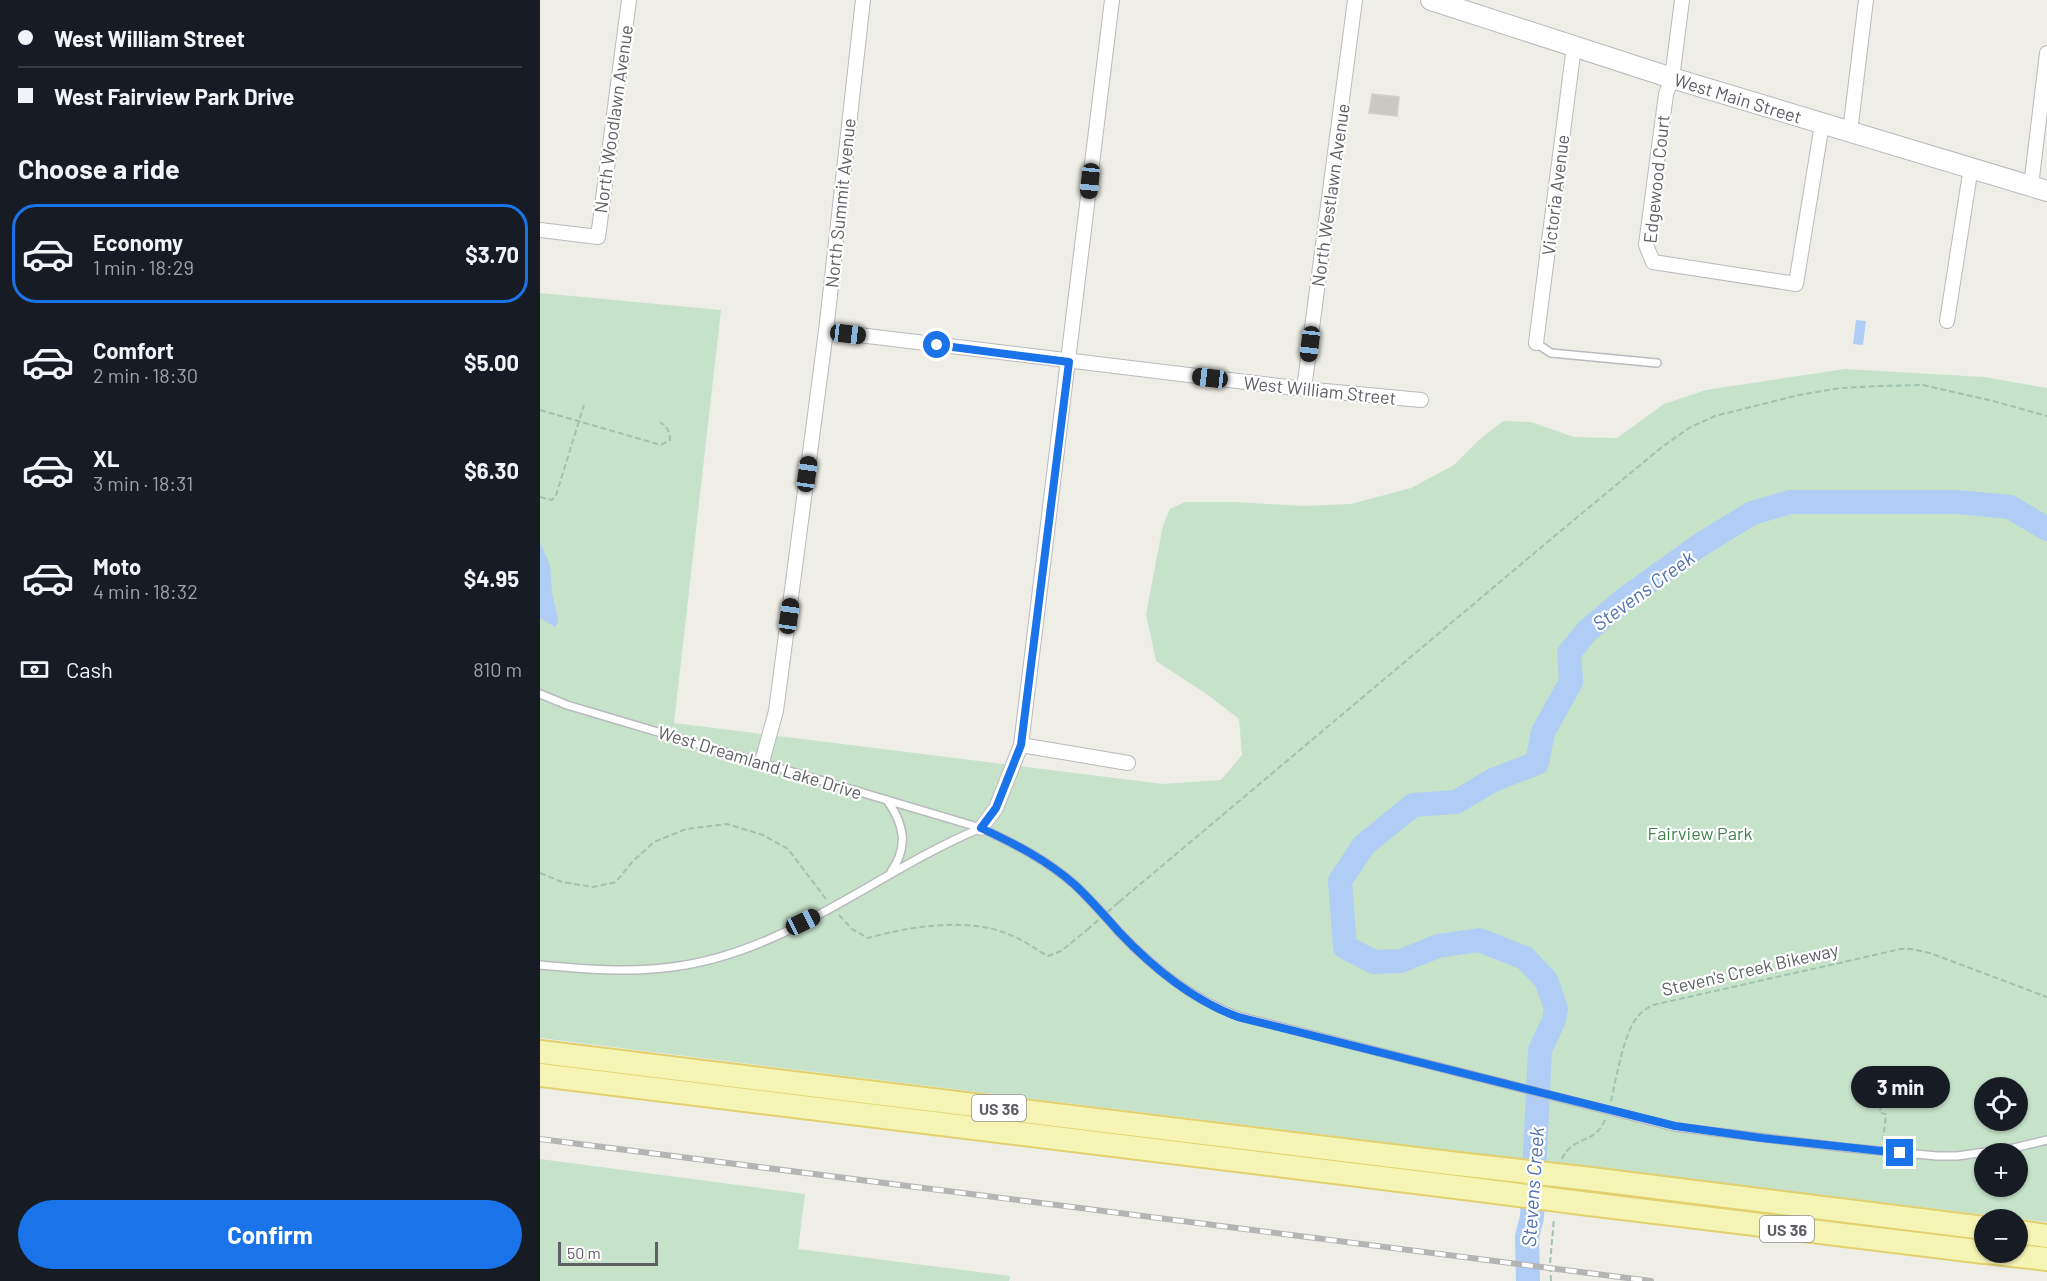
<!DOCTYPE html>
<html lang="en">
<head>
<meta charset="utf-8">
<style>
	:root { --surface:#171b24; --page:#20242c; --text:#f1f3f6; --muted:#9ea1a6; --line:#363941; --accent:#1a73e8 }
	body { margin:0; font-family:Barlow,sans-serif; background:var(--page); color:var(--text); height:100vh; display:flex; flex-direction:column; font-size:22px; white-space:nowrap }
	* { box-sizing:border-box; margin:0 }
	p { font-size:20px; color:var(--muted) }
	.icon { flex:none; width:33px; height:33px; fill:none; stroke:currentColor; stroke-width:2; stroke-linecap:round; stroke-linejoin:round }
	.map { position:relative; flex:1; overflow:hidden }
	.details { display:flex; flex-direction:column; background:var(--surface); width:540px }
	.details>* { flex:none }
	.guide { display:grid; align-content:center; height:132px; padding:0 18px; background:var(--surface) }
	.fabs { position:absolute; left:1434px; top:1077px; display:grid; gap:12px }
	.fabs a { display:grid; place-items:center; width:54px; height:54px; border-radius:50%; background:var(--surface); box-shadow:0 2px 4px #0004; font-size:30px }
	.scale { position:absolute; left:18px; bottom:15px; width:100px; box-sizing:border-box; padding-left:6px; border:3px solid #5e6065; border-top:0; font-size:16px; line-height:21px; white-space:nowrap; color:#5e6065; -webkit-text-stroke:4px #fff; paint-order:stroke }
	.end { position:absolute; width:27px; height:27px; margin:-14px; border:8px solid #1a73e8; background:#fff; box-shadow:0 0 0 3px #fff }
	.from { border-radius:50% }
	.bubble { position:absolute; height:42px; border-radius:21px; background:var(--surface); box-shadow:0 2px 4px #0004; font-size:20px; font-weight:700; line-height:42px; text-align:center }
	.car { position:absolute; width:18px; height:36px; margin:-18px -9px; border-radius:8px; box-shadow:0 0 4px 2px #0007; background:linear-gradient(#222 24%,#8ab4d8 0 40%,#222 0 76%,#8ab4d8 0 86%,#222 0) }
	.guide b { display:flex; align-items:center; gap:21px; height:57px; font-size:22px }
	.guide b+b { border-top:2px solid var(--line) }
	.guide i { width:15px; height:15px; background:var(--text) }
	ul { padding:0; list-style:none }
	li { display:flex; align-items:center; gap:18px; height:99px; margin:0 12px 9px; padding:0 6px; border:3px solid transparent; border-radius:24px }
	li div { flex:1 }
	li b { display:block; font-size:22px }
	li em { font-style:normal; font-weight:700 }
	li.active { border-color:var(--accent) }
	li>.icon { width:54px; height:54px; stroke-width:1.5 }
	h2 { padding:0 18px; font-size:27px; line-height:72px }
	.pay { display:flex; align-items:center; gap:15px; height:66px; padding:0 18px; font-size:22px }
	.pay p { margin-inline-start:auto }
	.primary-button { display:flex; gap:12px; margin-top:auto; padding:12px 18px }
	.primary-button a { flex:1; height:69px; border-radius:36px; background:var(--accent); color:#fff; font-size:24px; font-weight:700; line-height:69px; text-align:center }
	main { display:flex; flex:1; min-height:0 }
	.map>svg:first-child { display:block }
</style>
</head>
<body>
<main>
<section class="details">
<div class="guide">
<b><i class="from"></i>West William Street</b>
<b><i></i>West Fairview Park Drive</b>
</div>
<h2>Choose a ride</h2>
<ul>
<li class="active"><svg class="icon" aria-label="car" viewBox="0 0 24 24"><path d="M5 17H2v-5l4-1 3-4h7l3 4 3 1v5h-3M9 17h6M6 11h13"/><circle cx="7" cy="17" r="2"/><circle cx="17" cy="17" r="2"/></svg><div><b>Economy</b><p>1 min · 18:29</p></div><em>$3.70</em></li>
<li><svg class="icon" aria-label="car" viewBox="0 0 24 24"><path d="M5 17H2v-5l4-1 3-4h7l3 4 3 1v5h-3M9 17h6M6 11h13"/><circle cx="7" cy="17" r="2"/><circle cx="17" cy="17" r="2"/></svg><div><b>Comfort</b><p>2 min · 18:30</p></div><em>$5.00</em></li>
<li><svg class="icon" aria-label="car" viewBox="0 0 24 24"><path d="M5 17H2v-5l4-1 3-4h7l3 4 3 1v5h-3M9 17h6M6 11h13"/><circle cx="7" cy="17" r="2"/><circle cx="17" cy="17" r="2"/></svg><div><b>XL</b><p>3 min · 18:31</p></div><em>$6.30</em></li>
<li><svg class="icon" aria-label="car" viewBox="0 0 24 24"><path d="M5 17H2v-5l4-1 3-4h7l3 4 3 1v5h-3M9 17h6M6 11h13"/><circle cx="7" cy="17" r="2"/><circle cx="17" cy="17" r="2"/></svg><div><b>Moto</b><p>4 min · 18:32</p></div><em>$4.95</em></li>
</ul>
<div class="pay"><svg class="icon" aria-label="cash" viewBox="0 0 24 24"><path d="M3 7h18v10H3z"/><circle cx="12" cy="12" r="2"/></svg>Cash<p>810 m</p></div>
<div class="primary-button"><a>Confirm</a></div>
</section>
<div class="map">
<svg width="1507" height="1281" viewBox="0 0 1507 1281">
	<rect width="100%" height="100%" fill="#eeeee6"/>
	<path fill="#c6e3ca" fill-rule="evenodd" d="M 0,293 L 181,310 L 134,723 L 623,784 L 681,780 L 702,755 L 699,719 L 668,695 L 616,661 L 606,614 L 623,525 L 630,509 L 645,502 L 694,502 L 763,506 L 811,504 L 871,488 L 914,465 L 939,440 L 963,421 L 991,422 L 1034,437 L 1077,438 L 1124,404 L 1166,390 L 1305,369 L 1444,377 L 1507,388 L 1507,1222 L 1053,1168 L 0,1038 ZM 1444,1088 L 1478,1088 L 1478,1120 L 1444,1120 ZM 1444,1154 L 1478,1154 L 1478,1186 L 1444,1186 Z
		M 0,1159 L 265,1194 L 258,1249 L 470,1276 L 469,1281 L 0,1281 Z"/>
	<path fill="#b0cdf5" d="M 1316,320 L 1326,321 L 1323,345 L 1313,344 Z
		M 0,543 L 10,565 L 12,593 L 18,618 L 18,623 L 15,627 L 0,618 Z"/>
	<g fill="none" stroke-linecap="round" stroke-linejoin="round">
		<path stroke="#b0cdf5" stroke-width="24" d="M 988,1281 L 987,1237 L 992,1217 L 1000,1050 L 1014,1020 L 1016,1008 L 1006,980 L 985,958 L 939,940 L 898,946 L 861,961 L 834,962 L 805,947 L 800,881 L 824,845 L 873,805 L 916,802 L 953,780 L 997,763 L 1003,732 L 1031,682 L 1029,653 L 1047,631 L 1086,598 L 1160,545 L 1212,513 L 1250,502 L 1417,502 L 1470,507 L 1507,529"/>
	</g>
	<path fill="#cac8c3" stroke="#d2d0c5" stroke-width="1.5" d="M 832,94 L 859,97 L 857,116 L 829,113 Z"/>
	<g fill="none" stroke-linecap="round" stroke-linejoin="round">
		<defs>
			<path id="lane" d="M 996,343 L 1011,353 L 1117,363
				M 0,694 L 27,705 L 441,828 C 475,844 507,860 535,885 C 551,900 565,916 579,932 C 613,968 652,999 698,1016 L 1135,1127 L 1309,1148 L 1397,1156 L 1417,1156 L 1474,1148 L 1507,1140
				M 347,800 C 364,824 369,846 351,872
				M 0,965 C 43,969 88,973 132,967 C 247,953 337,871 441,828"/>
			<path id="street" d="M 1142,0 L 1132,78 L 1126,94 L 1106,245 L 1113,262 L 1256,284 L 1282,124
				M 1310,132 L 1326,0
				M 1491,186 L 1507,53
				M 0,230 L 58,237 L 89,0
				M 1407,321 L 1431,167
				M 286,331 L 764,389 L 881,400
				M 996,343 L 1034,46
				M 764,389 L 815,0
				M 481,745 L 588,763
				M 222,762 L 236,711 L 286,331 L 323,0
				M 441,828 L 456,808 L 481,745 L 572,0"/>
			<path id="secondary" d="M 891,0 L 1132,78 L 1507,191"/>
			<path id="primary" d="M 0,1052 L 918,1164
				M 0,1075 L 916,1187
				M 1051,1179 L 1444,1228
				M 1049,1204 L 1444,1252
				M 1478,1232 L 1507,1236
				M 1446,1252 L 1507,1259"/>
		</defs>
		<use href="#lane" stroke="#b8babe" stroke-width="10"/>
		<use href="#street" stroke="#b8babe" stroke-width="16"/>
		<use href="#secondary" stroke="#b8b9be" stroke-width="22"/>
		<use href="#primary" stroke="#e1d06d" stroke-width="26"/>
		<path stroke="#a0c3af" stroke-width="2" stroke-dasharray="6 3" stroke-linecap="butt" d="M 0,410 L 121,445 L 130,440 C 130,431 127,427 120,422
			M 0,497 L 12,500 L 16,495 L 44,405
			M 0,873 L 22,882 L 53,887 L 76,882 L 93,861 L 114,842 L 146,829 L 187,824 L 223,835 L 248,849 L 286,899
			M 579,902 L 1023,529 L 1122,447 L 1149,428 L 1175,416 L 1259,395 L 1301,388 L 1340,386 L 1383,385 L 1453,401 L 1507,416
			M 299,915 L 312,929 L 328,938 C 371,926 433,916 475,937 C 487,942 496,950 508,956 L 521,951 L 547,930
			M 1328,1098 L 1341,1100 L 1340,1113 L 1346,1114 L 1343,1140
			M 1071,1101 C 1076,1079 1084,1032 1098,1016 C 1102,1011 1108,1008 1113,1005 L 1361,949 L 1371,949 L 1390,953 L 1507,997
			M 1022,1159 C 1033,1134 1054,1147 1066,1118
			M 1011,1281 L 1010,1264 L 1014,1218"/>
		<use href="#lane" stroke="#fff" stroke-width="7"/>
		<use href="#street" stroke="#fff" stroke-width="14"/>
		<use href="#secondary" stroke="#fff" stroke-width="20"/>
		<use href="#primary" stroke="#f6f4b4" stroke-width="22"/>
		<defs>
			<path id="rail" d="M 0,1139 L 1111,1281"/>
		</defs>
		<use href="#rail" stroke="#b4b4b5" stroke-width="6"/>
		<use href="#rail" stroke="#fff" stroke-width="4" stroke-dasharray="11" stroke-linecap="butt"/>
		<defs>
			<path id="primary-bridge" d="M 918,1164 L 1051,1179
				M 916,1187 L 1049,1204"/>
		</defs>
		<use href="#primary-bridge" stroke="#e1d06d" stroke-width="26" stroke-linecap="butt"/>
		<path stroke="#a0c3af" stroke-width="2" stroke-dasharray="6 3" stroke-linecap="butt" d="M 547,930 L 579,902"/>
		<use href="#primary-bridge" stroke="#f6f4b4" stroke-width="22"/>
	</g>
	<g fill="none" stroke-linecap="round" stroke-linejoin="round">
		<path stroke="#1a73e8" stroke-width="8" d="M 397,345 L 529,362 L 481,745 L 456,808 L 441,828 C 475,844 507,860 535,885 C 551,900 565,916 579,932 C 613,968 652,1000 698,1017 L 1135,1126 L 1222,1138 L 1360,1153"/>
	</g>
	<g text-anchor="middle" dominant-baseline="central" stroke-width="4.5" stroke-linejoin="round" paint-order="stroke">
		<g fill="#fff" stroke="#8e9093" stroke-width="1.5">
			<rect x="432" y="1095" width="54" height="26" rx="4.5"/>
			<rect x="1220" y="1216" width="54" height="26" rx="4.5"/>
		</g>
		<g font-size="16" font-weight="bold" fill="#5e6065">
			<text x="459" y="1108">US 36</text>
			<text x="1247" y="1229">US 36</text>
		</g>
		<g font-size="18" fill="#5e6065" stroke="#fff">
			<text transform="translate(1198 98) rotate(17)">West Main Street</text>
			<text transform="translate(73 119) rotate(-82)">North Woodlawn Avenue</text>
			<text transform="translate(1116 179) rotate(-84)">Edgewood Court</text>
			<text transform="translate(790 195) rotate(-82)">North Westlawn Avenue</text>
			<text transform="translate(1015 195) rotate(-83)">Victoria Avenue</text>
			<text transform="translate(300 203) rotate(-84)">North Summit Avenue</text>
			<text transform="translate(780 390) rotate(6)">West William Street</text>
			<text transform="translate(220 762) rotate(17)">West Dreamland Lake Drive</text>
			<text transform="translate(1210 969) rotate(-13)">Steven's Creek Bikeway</text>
		</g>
		<g font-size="18" fill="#40824c" stroke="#fff">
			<text x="1160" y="833">Fairview Park</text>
		</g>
		<g font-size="20" font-style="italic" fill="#5272ae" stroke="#fff">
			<text transform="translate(1103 590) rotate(-36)">Stevens Creek</text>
			<text transform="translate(992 1187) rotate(-86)">Stevens Creek</text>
		</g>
	</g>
</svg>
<div class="fabs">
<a><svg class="icon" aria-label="locate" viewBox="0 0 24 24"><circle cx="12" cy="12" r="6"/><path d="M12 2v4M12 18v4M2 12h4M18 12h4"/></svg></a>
<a>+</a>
<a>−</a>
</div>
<div class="scale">50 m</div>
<i class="end from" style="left:397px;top:345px"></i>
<i class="end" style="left:1360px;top:1153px"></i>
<div class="bubble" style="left:1311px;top:1066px;width:99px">3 min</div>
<i class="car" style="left:550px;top:181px;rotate:186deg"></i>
<i class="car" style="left:308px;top:334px;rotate:97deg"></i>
<i class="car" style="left:770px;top:344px;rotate:187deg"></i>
<i class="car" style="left:670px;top:378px;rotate:277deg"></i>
<i class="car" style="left:267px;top:474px;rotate:8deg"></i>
<i class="car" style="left:249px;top:616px;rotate:8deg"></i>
<i class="car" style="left:263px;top:922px;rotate:64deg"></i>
</div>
</main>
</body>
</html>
